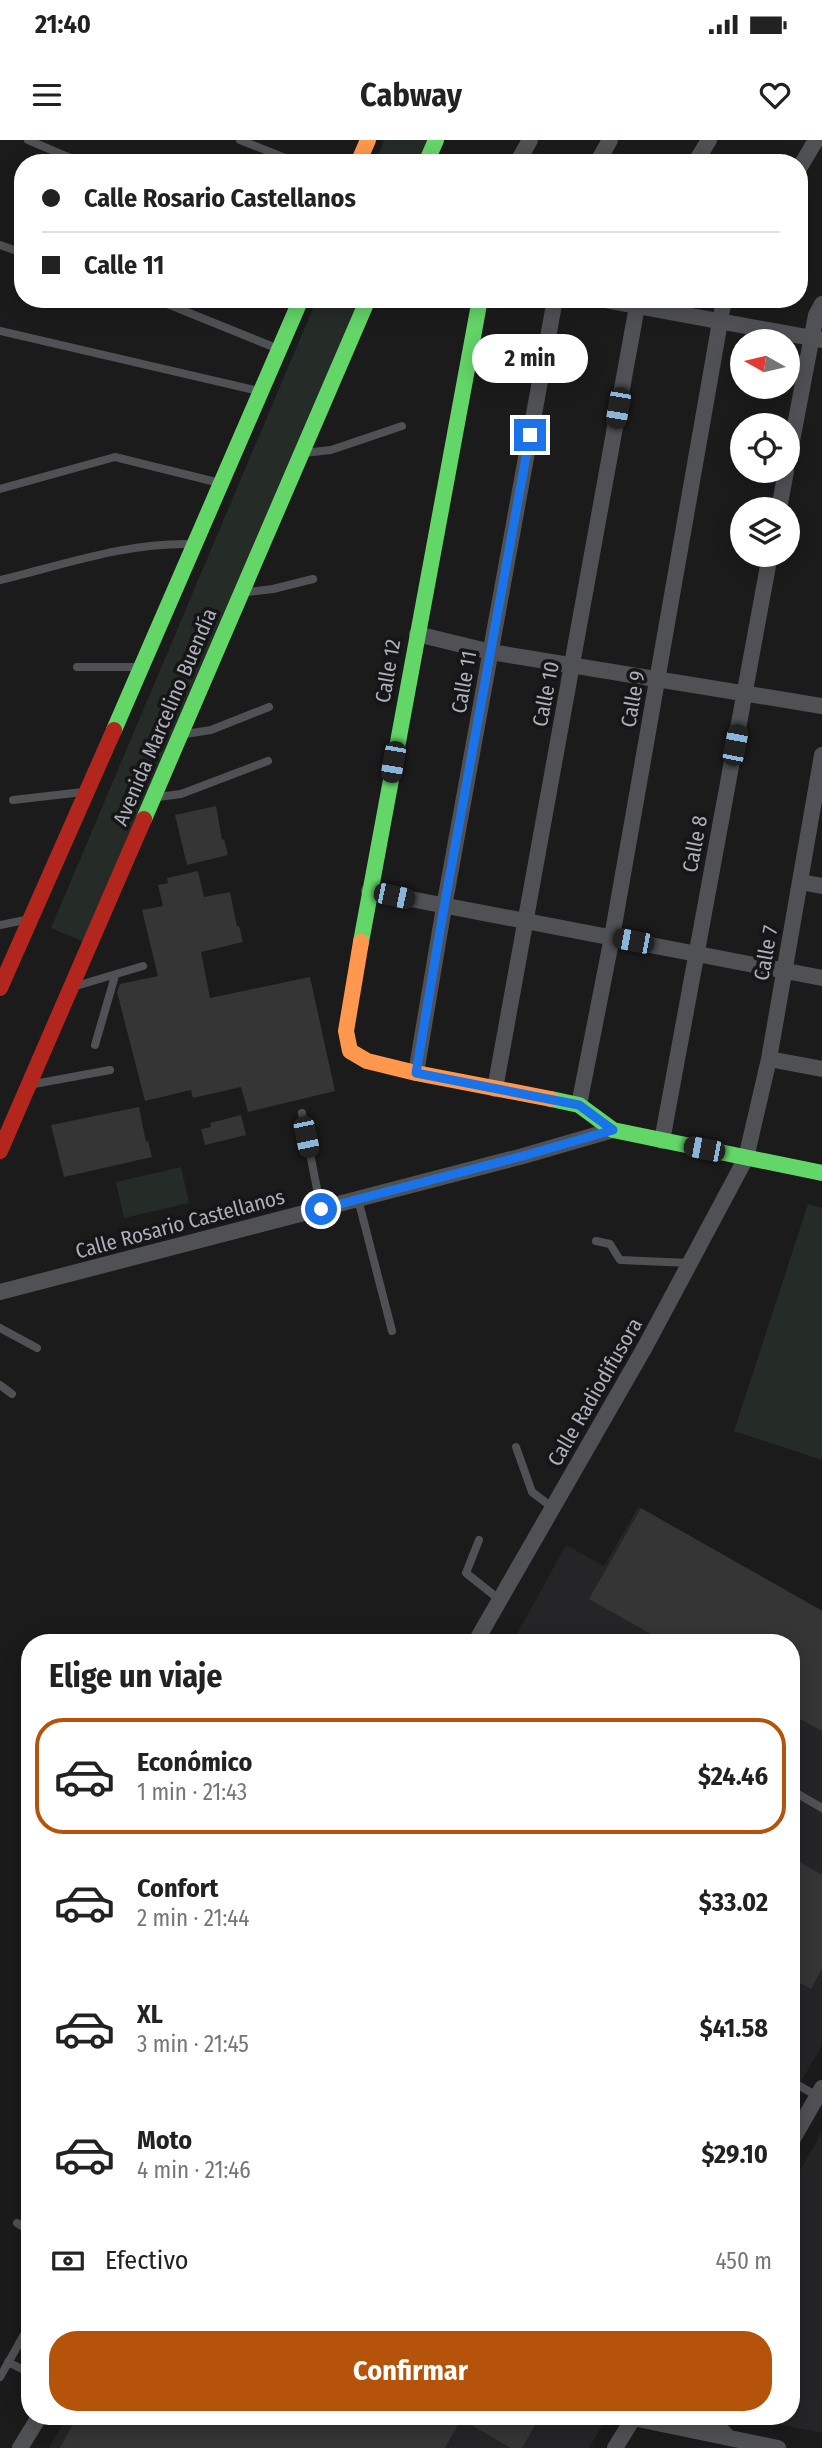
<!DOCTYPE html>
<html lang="es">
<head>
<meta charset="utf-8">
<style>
	:root { --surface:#fff; --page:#f2f2f2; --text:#222; --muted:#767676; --line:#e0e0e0; --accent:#b45309 }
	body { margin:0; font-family:"Fira Sans Condensed",sans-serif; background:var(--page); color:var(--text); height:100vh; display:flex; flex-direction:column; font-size:26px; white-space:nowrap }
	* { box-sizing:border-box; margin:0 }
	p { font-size:23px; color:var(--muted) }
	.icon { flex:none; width:38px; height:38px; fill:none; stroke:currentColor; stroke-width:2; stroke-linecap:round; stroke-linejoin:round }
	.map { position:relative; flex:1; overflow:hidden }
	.details { position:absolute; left:21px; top:1494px; width:779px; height:791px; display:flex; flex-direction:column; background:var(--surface); border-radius:28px; box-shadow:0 4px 18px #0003 }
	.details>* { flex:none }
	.hud { position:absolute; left:14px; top:14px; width:794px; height:154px; border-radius:28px; box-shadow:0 4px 18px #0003; display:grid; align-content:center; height:154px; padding:0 28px; background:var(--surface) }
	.needle { width:46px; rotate:278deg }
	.tools { position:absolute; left:730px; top:189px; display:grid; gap:14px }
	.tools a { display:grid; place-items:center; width:70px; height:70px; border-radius:50%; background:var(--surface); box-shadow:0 4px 18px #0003; font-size:35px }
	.end { position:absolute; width:32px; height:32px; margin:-16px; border:9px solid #1a73e8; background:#fff; box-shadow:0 0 0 4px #fff }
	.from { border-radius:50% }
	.bubble { position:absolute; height:49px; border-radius:24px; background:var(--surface); box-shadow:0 4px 18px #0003; font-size:23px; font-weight:700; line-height:49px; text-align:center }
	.car { position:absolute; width:21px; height:42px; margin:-21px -10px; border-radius:9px; box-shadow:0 0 5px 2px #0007; background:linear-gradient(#222 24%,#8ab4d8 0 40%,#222 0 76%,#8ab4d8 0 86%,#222 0) }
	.hud b { display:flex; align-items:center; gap:24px; height:66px; font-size:26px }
	.hud b+b { border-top:2px solid var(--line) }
	.hud i { width:18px; height:18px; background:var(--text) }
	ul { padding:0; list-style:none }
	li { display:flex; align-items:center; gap:21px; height:116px; margin:0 14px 10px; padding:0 14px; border:4px solid transparent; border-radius:28px }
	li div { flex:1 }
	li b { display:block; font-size:26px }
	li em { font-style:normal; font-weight:700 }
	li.selected { border-color:var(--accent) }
	li>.icon { width:63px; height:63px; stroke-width:1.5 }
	h2 { padding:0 28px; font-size:32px; line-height:84px }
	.pay { display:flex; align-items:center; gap:18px; height:77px; padding:0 28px; font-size:26px }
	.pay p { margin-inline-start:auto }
	.primary-button { display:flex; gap:14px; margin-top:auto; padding:14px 28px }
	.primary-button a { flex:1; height:80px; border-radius:28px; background:var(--accent); color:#fff; font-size:28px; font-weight:700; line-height:80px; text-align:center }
	.status { display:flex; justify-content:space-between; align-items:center; height:49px; padding:0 35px; background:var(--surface); direction:ltr }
	.status svg { height:19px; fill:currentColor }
	header { display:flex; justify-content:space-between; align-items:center; height:91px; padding:0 28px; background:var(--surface); font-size:32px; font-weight:700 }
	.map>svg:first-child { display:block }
</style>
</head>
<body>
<div class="status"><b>21:40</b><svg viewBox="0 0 49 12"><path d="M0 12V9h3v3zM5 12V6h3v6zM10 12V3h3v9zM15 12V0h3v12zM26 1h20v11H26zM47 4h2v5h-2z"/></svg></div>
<header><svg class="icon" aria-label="menu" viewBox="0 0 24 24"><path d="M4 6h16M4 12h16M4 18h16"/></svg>Cabway<svg class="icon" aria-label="heart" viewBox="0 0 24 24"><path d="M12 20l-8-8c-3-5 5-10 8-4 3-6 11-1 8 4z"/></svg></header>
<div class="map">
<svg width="822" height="2308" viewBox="0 0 822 2308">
	<rect width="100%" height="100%" fill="#1b1b1b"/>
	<path fill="#252527" d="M 638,1367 L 822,1470 L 822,1905 L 791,1959 L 791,1503 L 512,1503 L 566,1405 L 604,1426 Z
		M 822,1992 L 822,2293 L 743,2277 L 791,2277 L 791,2046 Z
		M 67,2277 L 607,2277 L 589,2308 L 49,2308 Z"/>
	<path fill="#252b27" d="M 384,0 L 431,0 L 421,23 L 375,23 Z
		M 317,159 L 362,159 L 84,802 L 51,788 Z
		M 181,1027 L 189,1063 L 124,1078 L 116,1042 Z
		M 808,1064 L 822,1068 L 822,1320 L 734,1291 Z"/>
	<path fill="#353536" d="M 216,666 L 222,700 L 224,699 L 228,715 L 187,725 L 175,675 Z
		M 198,731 L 204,757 L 230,752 L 237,786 L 239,786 L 243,802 L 201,812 L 210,858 L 310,837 L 335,951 L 248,972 L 241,947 L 193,958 L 191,950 L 145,961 L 117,852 L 120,844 L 158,836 L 142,770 L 163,766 L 158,745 L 168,743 L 167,738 Z
		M 139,967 L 146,1002 L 148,1001 L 152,1017 L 64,1037 L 51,985 Z
		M 241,975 L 246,995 L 205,1005 L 201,989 L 211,987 L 210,983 Z
		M 641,1368 L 822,1471 L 822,1591 L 791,1574 L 791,1503 L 667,1503 L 589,1459 Z
		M 791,1717 L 822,1735 L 822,1829 L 811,1849 L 791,1838 Z
		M 77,2277 L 540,2277 L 522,2308 L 511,2308 L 461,2279 L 445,2308 L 60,2308 Z"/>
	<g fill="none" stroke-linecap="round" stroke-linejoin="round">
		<path stroke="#505154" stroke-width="8" d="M 28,0 L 82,23
			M 240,0 L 298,23
			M 0,105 L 23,113
			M 155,159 L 276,208
			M 0,191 L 259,251
			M 304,313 L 331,310 L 402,286
			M 0,349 L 115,317 L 220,343
			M 0,440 C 63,425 127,402 192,404
			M 247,452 L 273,449 L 313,439
			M 77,527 L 139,527
			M 185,594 L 211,590 L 269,567
			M 158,657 L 181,654 L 268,621
			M 13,660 L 83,652
			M 0,785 L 25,780
			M 76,846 L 143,826
			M 95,905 L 115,836
			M 34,944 L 110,930
			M 302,973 L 321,1069
			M 358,1059 L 392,1191
			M 596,1101 L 610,1104 L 620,1120 L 690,1123
			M 0,1188 L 37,1208
			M 0,1245 L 12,1254
			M 516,1307 L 532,1352 L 553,1368
			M 479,1400 L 466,1433 L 500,1460
			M 791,1650 L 822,1668
			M 791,1941 L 817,1956
			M 17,2083 L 30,2091
			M 8,2222 L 30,2233
			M 0,2237 L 30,2184"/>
		<path stroke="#505154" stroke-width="16" d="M 517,23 L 530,0
			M 597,23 L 610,0
			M 695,23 L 709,0
			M 800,27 L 816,0
			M 599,159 L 822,200
			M 788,322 L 816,175 L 822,164
			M 779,369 L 786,331
			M 417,494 L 491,512 L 822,566
			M 800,742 L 822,746
			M 369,751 L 822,838
			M 769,919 L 822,929
			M 416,933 L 444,767 L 555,159
			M 495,949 L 637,166
			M 579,965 L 612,797 L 724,159
			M 662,1001 L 770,415
			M 0,1152 L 523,1016 L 613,990
			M 475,1503 L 645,1207 L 746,1018 L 769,919 L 822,615
			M 791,2002 L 822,1948
			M 709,2277 L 728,2297
			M 633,2278 L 778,2308
			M 20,2308 L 39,2277
			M 615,2308 L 634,2277"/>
		<path stroke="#63d668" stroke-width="16" d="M 426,23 L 436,0
			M 114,590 L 301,159
			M 144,679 L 368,159
			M 361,802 L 480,159
			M 551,959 L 579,965 L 613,990 L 822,1033"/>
		<path stroke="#ff974d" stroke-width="16" d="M 358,23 L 368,0
			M 361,802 L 346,891 L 350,911 L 367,921 L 416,933 L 551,959"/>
		<path stroke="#b3261e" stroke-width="16" d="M 0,848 L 114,590
			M 0,1011 L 144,679"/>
	</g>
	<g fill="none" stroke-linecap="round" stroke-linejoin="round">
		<path stroke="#1a73e8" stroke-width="9" d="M 321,1069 L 523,1016 L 613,990 L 579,965 L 416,933 L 444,767 L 530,295"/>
	</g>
	<g text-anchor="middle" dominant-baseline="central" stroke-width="7" stroke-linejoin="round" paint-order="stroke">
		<g font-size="21" fill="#aeb0ba" stroke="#161517">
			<text transform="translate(388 531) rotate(-80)">Calle 12</text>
			<text transform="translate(464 542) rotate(-80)">Calle 11</text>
			<text transform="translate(546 554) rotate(-79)">Calle 10</text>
			<text transform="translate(633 559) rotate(-80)">Calle 9</text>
			<text transform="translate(165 577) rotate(-67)">Avenida Marcelino Buendía</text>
			<text transform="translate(695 704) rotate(-79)">Calle 8</text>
			<text transform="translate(766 813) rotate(-80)">Calle 7</text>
			<text transform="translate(180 1084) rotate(-15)">Calle Rosario Castellanos</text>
			<text transform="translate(595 1252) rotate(-60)">Calle Radiodifusora</text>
		</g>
	</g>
</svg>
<div class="tools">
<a><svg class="needle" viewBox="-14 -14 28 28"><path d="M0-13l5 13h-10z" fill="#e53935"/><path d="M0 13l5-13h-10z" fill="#767676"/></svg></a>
<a><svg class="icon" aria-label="locate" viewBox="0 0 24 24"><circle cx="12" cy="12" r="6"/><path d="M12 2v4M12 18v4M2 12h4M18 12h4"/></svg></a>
<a><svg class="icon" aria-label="layers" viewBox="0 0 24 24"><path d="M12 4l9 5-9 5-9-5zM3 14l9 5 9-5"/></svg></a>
</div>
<i class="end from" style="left:321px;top:1069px"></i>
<i class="end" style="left:530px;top:295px"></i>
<div class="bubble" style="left:472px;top:194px;width:116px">2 min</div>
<i class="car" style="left:618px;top:268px;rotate:190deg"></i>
<i class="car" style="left:735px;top:605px;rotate:11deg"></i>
<i class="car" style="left:393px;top:622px;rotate:190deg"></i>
<i class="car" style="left:394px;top:756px;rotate:102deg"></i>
<i class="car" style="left:633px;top:801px;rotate:281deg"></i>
<i class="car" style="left:306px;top:997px;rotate:168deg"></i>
<i class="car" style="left:704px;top:1009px;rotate:281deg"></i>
<div class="hud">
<b><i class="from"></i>Calle Rosario Castellanos</b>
<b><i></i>Calle 11</b>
</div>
<section class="details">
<h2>Elige un viaje</h2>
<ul>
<li class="selected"><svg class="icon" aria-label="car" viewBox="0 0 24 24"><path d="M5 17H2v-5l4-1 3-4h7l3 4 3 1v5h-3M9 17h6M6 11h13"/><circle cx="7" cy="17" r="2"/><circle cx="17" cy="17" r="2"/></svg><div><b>Económico</b><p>1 min · 21:43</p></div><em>$24.46</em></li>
<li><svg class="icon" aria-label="car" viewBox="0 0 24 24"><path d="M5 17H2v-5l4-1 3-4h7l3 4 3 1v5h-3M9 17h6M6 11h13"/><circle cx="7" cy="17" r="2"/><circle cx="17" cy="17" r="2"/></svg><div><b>Confort</b><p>2 min · 21:44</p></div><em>$33.02</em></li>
<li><svg class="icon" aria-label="car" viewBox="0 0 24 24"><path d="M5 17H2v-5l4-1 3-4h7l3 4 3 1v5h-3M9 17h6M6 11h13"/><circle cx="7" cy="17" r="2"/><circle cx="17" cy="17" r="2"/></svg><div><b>XL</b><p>3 min · 21:45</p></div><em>$41.58</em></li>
<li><svg class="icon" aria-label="car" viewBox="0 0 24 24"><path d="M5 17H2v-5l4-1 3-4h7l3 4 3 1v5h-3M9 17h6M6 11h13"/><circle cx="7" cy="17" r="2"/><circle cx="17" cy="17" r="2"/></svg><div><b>Moto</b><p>4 min · 21:46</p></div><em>$29.10</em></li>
</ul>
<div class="pay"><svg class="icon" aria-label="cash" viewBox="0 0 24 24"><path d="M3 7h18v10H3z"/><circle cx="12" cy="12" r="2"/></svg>Efectivo<p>450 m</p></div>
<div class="primary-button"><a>Confirmar</a></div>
</section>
</div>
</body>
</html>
